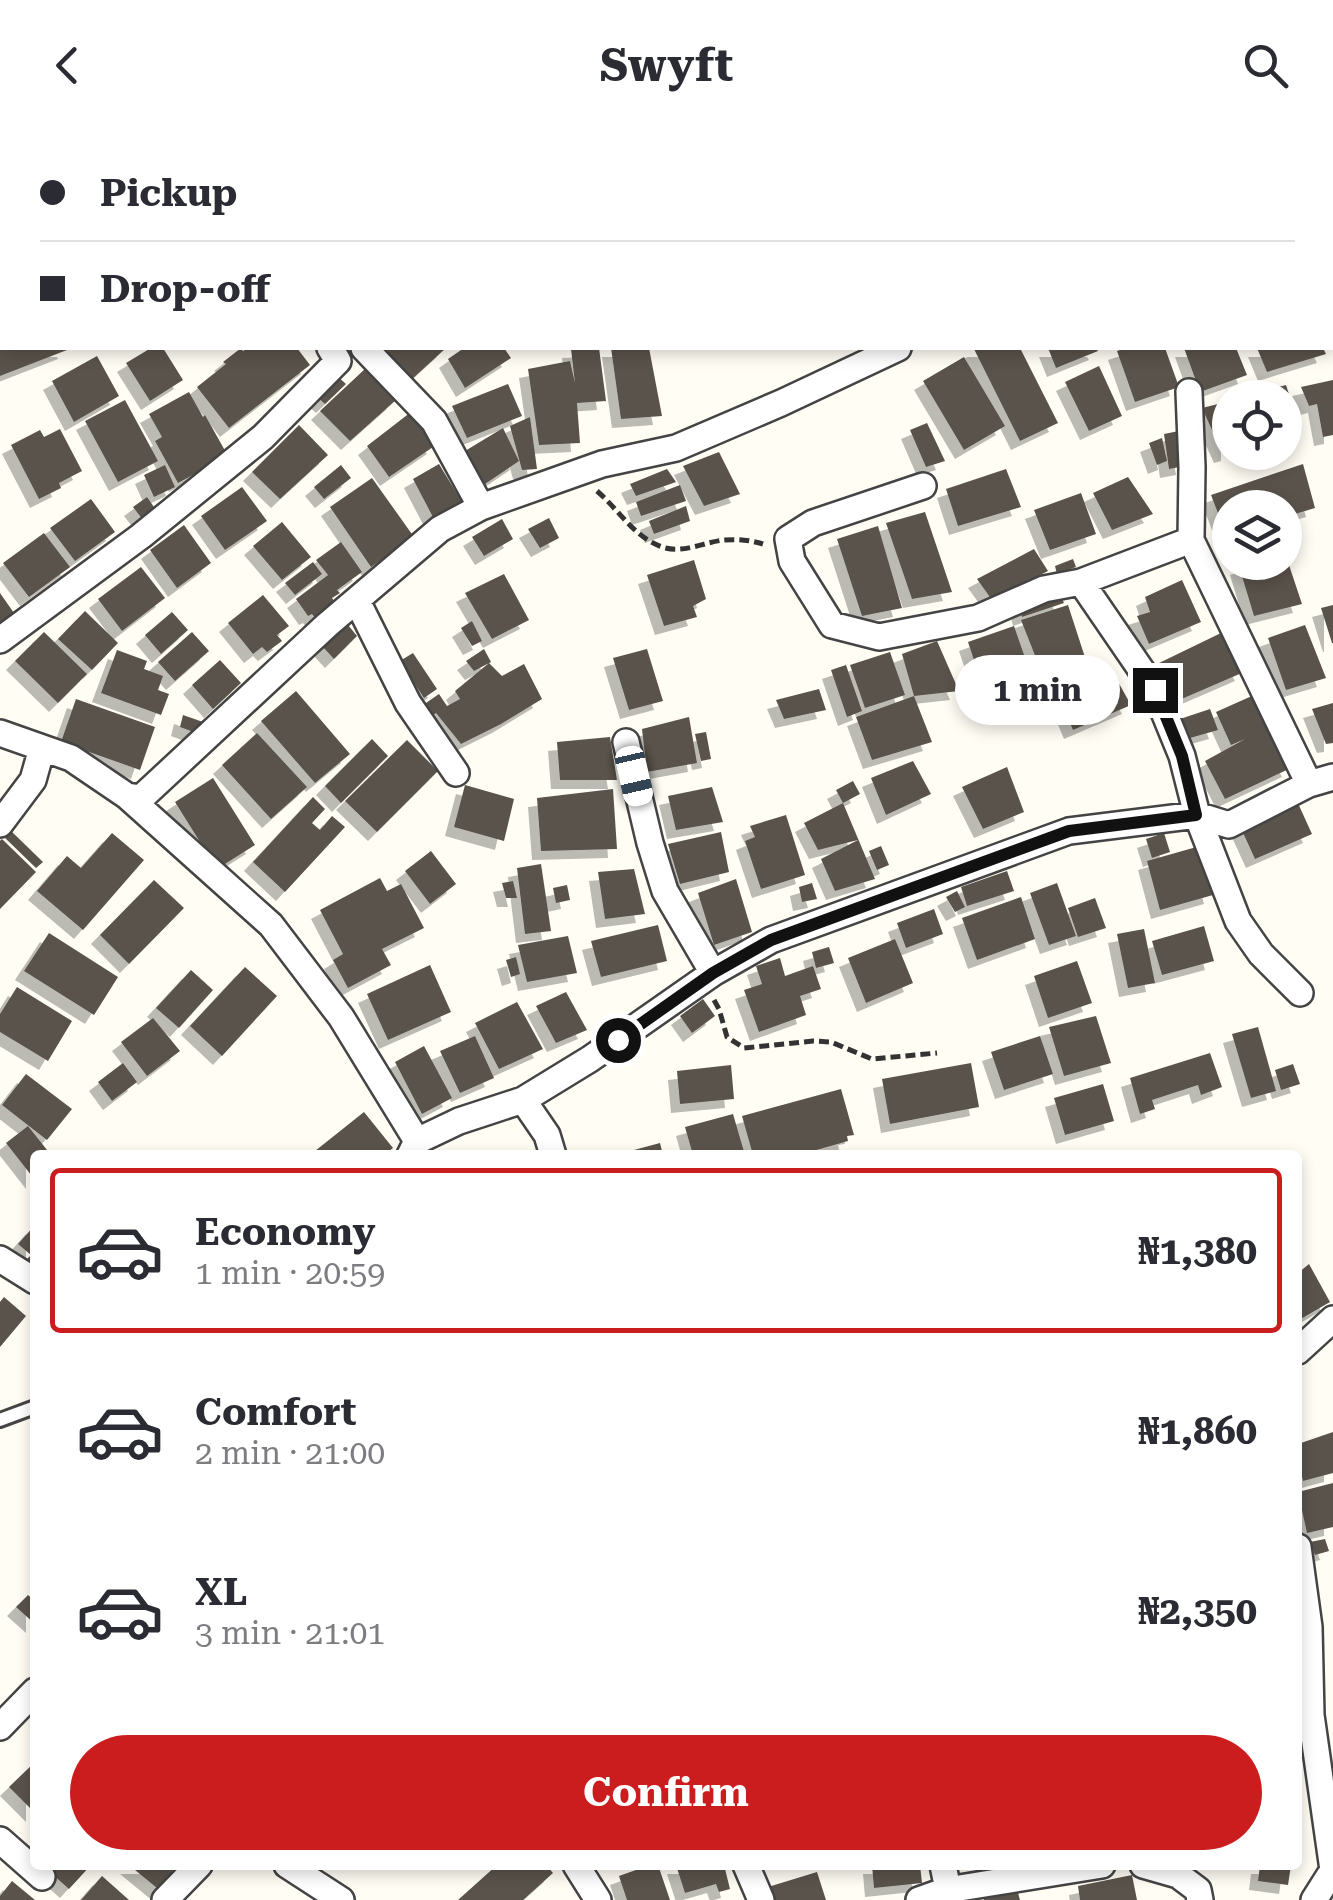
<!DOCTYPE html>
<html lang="en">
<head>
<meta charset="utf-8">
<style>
	:root { --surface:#fff; --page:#f7f7f7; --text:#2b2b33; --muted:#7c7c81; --line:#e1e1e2; --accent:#cc1d1e }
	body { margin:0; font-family:"Roboto Serif",serif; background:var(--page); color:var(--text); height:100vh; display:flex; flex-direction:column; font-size:38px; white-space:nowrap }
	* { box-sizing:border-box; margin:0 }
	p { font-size:32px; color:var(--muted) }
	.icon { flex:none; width:55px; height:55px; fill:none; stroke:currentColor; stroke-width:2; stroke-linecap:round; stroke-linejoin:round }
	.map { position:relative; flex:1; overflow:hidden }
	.drawer { position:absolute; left:30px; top:1020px; width:1272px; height:720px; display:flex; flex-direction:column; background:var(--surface); border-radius:10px; box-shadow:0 5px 15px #0003 }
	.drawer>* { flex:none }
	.guide { position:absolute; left:0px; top:0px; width:1335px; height:220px; box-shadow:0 5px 15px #0003; display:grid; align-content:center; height:220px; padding:0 40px; background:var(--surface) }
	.tools { position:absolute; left:1212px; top:250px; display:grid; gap:20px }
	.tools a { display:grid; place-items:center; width:90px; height:90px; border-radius:50%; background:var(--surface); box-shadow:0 5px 15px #0003; font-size:50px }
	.end { position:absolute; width:45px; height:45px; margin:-22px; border:12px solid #111; background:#fff; box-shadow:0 0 0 5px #fff }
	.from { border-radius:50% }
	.bubble { position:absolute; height:70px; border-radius:35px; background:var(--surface); box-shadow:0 5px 15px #0003; font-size:32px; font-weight:700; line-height:70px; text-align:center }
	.car { position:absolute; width:30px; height:60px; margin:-30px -15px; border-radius:12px; box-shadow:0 0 8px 2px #0007; background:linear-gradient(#fff 24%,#345 0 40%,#fff 0 76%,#345 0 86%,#fff 0) }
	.guide b { display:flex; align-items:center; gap:35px; height:95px; font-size:38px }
	.guide b+b { border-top:2px solid var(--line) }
	.guide i { width:25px; height:25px; background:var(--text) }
	ul { padding:18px 0 0; list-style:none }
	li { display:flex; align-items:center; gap:30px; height:165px; margin:0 20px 15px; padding:0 20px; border:5px solid transparent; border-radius:10px }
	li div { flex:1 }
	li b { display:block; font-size:38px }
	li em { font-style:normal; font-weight:700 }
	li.current { border-color:var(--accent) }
	li>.icon { width:90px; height:90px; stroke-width:1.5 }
	.cta { display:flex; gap:20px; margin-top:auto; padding:20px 40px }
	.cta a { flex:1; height:115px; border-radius:60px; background:var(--accent); color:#fff; font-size:40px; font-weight:700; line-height:115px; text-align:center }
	header { display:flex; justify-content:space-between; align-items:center; height:130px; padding:0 40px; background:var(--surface); font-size:45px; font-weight:700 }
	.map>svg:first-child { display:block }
</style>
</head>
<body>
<header><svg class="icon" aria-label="back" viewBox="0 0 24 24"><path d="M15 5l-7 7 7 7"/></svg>Swyft<svg class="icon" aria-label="search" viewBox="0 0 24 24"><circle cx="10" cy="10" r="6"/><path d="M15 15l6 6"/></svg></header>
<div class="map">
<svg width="1333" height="1770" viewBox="0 0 1333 1770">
	<defs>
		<filter id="shadow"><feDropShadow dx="-9" dy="9" stdDeviation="0" flood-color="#0004"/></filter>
	</defs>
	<rect width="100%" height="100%" fill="#fffdf4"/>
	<path fill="#5a524c" filter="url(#shadow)" d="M 0,218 L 66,218 L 67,220 L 0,246 Z
		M 151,218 L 163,218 L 183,250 L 150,271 L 126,233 Z
		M 241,218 L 243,221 L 248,218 L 297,218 L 310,235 L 229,298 L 197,257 L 226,234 L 223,232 Z
		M 383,218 L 446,218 L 411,250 L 379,222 Z
		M 464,218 L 504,218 L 511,228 L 465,258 L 448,229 Z
		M 599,218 L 606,271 L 577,273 L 580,313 L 539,315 L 528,239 L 570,231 L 575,253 L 571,219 Z
		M 611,218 L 649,218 L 662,286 L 621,289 Z
		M 977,218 L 1020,218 L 1058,293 L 1020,311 L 974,219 Z
		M 1048,218 L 1096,218 L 1098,221 L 1056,238 Z
		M 1126,218 L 1165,218 L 1179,257 L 1135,272 L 1117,221 Z
		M 1184,218 L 1236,218 L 1247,245 L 1200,262 Z
		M 1257,218 L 1323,218 L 1326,224 L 1267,242 Z
		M 97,226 L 119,266 L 74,292 L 52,251 Z
		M 964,227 L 1005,296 L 964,320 L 923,251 Z
		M 1099,236 L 1122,286 L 1089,301 L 1065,252 Z
		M 366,238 L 396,270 L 350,311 L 320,281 Z
		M 337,246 L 346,254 L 325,274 L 316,266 Z
		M 1333,250 L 1333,305 L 1323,307 L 1317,274 L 1309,276 L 1301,257 Z
		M 508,254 L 522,286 L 467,308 L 452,276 Z
		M 1286,255 L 1301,301 L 1285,306 L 1285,268 L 1245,266 Z
		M 189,262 L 203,287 L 205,285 L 228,326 L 178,353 L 155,311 L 162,307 L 149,284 Z
		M 125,270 L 158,331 L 118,352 L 85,291 Z
		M 1230,271 L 1230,322 L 1223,324 L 1202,278 Z
		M 411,282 L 436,315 L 389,347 L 367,316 Z
		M 530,287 L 537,339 L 522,340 L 510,296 Z
		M 927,293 L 945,331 L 926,337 L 910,300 Z
		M 299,295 L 328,325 L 280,369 L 252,342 Z
		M 503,298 L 519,331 L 485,354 L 465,321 Z
		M 60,299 L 82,341 L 59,353 L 61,358 L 39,369 L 11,315 L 40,300 L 44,307 Z
		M 1179,301 L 1185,336 L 1169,339 L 1164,304 Z
		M 1162,308 L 1167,331 L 1157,335 L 1149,313 Z
		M 719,322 L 740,364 L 704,376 L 683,336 Z
		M 439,334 L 462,372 L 434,389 L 413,349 Z
		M 1303,334 L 1315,378 L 1285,387 L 1285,378 L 1230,378 L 1230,403 L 1226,404 L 1211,365 Z
		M 165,335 L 175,357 L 154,367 L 144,345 Z
		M 341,335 L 351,348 L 324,369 L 314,357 Z
		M 667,339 L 676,352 L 636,366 L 630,354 Z
		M 1006,339 L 1021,377 L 958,396 L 946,359 Z
		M 1128,347 L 1153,384 L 1112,400 L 1093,363 Z
		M 372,348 L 414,407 L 371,437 L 330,377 Z
		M 680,355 L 686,371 L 641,386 L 636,372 Z
		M 242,357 L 267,391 L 225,420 L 201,386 Z
		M 1081,363 L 1096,404 L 1050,420 L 1034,380 Z
		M 147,367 L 156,380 L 143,390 L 133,377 Z
		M 91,369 L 115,402 L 75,431 L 50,398 Z
		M 686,376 L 690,391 L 654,404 L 649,391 Z
		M 925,382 L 952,462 L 912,469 L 886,393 Z
		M 549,388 L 559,408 L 540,418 L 528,399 Z
		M 502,389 L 513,409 L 484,426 L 472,407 Z
		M 282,392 L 311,427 L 282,450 L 253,416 Z
		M 184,395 L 211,433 L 177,458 L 150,420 Z
		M 878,396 L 902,478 L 862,486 L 837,409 Z
		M 44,403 L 70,437 L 29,467 L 3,433 Z
		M 341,412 L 362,442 L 337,460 L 340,463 L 332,468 L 336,474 L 316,489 L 312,484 L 308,486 L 296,469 L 328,445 L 316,430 Z
		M 1034,419 L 1048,441 L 992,470 L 977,449 Z
		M 1073,429 L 1076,437 L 1057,444 L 1055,436 Z
		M 694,430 L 706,469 L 693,476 L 697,487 L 664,496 L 647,445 Z
		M 313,432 L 322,444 L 295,465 L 285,453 Z
		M 1253,432 L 1288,432 L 1302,474 L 1254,486 L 1239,436 Z
		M 141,437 L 165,468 L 122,501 L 98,469 Z
		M 504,444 L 529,490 L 492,509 L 465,463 Z
		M 1182,450 L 1201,492 L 1149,514 L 1137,486 L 1150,482 L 1145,467 Z
		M 0,463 L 14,483 L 0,492 Z
		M 1060,464 L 1064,473 L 1022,487 L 1020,479 Z
		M 263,465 L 289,496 L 277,505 L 282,511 L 267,522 L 262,517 L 253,524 L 228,493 Z
		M 1068,475 L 1093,552 L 1051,566 L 1021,490 Z
		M 1333,475 L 1333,513 L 1332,513 L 1321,478 Z
		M 85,481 L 118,513 L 92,540 L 58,509 Z
		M 172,482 L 188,500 L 161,524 L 145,505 Z
		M 472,491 L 482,511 L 472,516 L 461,498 Z
		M 348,495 L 357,506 L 334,529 L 322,516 Z
		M 1305,495 L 1326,548 L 1286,560 L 1268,508 Z
		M 1014,496 L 1039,568 L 992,584 L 968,512 Z
		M 44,502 L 87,544 L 58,573 L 15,531 Z
		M 192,502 L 209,521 L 175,551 L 158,532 Z
		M 1221,503 L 1244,542 L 1177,571 L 1157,534 Z
		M 937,511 L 959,561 L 914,566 L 932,612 L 872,630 L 856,587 L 914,566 L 902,524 Z
		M 484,519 L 491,532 L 474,541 L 466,531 Z
		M 647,519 L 663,571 L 629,580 L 613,528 Z
		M 117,520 L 147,531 L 144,539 L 163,546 L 158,560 L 169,564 L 161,585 L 101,563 Z
		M 890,522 L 905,565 L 865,578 L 850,535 Z
		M 413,523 L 437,559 L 424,568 L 400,531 Z
		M 220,530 L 241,553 L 213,579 L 192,555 Z
		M 489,533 L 502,546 L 524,534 L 542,569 L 501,594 L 461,614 L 436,583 L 431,587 L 423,575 L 439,564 L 447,576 L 460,569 L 455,561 Z
		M 846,535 L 862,581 L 847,587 L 831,540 Z
		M 1117,550 L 1131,575 L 1073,600 L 1062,574 Z
		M 819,559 L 826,580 L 784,589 L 776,570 Z
		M 296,561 L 350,624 L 315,653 L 261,591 Z
		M 1254,565 L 1291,638 L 1225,669 L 1205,631 L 1245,609 L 1231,615 L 1216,582 Z
		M 76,569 L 155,597 L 140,640 L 61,612 Z
		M 1333,573 L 1333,613 L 1326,614 L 1312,579 Z
		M 1210,579 L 1218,600 L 1190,608 L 1180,589 Z
		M 183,585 L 203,592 L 199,604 L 180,597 Z
		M 689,587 L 697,633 L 647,642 L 642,599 Z
		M 706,602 L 711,629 L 701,631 L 695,604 Z
		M 257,603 L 307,657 L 271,689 L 222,635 Z
		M 610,607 L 617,650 L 560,650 L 557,612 Z
		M 372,609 L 388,626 L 341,673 L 325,656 Z
		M 407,610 L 438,641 L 377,702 L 345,671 Z
		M 913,631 L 931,664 L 886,685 L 871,648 Z
		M 1007,637 L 1024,682 L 983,699 L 962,657 Z
		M 213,648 L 255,715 L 217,739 L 175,672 Z
		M 853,651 L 860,664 L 843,673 L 836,660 Z
		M 465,655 L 514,669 L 504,711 L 454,697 Z
		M 712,657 L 723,692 L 676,700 L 668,666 Z
		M 613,659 L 617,719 L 541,721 L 537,668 Z
		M 313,667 L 325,679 L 312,693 L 320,700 L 332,686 L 345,697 L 285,762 L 253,732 Z
		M 1296,669 L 1312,704 L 1255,729 L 1239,694 Z
		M 843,673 L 875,749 L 835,761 L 821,729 L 858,710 L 818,720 L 804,693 Z
		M 786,685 L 805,745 L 761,759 L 745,711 L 755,707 L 750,696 Z
		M 10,700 L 43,732 L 36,738 L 4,707 Z
		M 721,702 L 729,742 L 680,754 L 668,714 Z
		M 112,703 L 144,730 L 83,800 L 37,761 L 67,726 L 81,738 Z
		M 1164,703 L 1170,722 L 1152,728 L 1146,709 Z
		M 2,709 L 36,742 L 0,779 L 0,711 Z
		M 881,716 L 889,735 L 877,740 L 869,721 Z
		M 1200,716 L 1213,765 L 1160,780 L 1147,731 Z
		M 431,721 L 456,754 L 430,774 L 405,741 Z
		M 541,734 L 551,801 L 525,804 L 517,738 Z
		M 634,739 L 645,784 L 605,789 L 598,742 Z
		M 1007,741 L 1014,761 L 967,776 L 961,757 Z
		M 380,748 L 387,761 L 401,754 L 424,798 L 382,819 L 391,835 L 348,858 L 333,830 L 343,824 L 320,780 Z
		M 736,749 L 752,802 L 714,815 L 698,763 Z
		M 154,750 L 184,778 L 129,834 L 100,805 Z
		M 513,751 L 517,768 L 506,768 L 502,753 Z
		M 812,753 L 817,769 L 802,772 L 799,757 Z
		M 1057,753 L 1076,806 L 1049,815 L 1030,763 Z
		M 567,755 L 570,770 L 556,773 L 553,758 Z
		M 957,761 L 965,777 L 955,782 L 946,767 Z
		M 1021,767 L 1035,809 L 977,830 L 962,788 Z
		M 1095,768 L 1106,798 L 1078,807 L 1068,778 Z
		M 934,779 L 943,804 L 906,818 L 897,793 Z
		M 658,795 L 667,831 L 601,847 L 591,811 Z
		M 1204,796 L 1214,831 L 1162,845 L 1152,811 Z
		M 1144,799 L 1155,853 L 1128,858 L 1117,804 Z
		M 49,803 L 118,847 L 94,885 L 24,841 Z
		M 568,806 L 577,843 L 527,852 L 518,815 Z
		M 895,809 L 913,853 L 866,873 L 848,828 Z
		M 829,817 L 834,833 L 816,838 L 812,822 Z
		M 516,827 L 520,844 L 511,847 L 506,830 Z
		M 780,828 L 785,846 L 813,836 L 821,859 L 800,866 L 806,885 L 759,902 L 744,860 L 762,854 L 756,836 Z
		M 1077,831 L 1092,873 L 1048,888 L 1034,846 Z
		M 430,835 L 451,882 L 388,910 L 367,864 Z
		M 245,837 L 277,866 L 222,926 L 190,896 Z
		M 191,840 L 213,860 L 179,898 L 156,878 Z
		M 17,857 L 72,891 L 48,931 L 0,902 L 0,884 Z
		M 566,862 L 587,900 L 556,913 L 536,876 Z
		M 703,869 L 715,886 L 692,903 L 680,886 Z
		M 517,872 L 543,919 L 499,939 L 475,893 Z
		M 1096,886 L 1111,933 L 1064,946 L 1049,897 Z
		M 153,888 L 180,921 L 147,946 L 121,912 Z
		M 1258,897 L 1276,961 L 1251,968 L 1232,904 Z
		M 475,906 L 494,948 L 460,963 L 440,921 Z
		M 1040,906 L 1053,944 L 1004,960 L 991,922 Z
		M 424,916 L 452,968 L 422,984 L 395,932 Z
		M 1210,923 L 1222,957 L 1201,965 L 1198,955 L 1152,970 L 1155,979 L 1140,984 L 1130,948 Z
		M 123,933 L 137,952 L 112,971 L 98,952 Z
		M 971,933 L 979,977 L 890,994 L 882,949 Z
		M 1293,934 L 1300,954 L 1281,960 L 1275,940 Z
		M 731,935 L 734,969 L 680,974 L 677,941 Z
		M 26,944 L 72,979 L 47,1010 L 2,975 Z
		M 1103,954 L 1114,991 L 1065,1005 L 1054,968 Z
		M 841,959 L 854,1005 L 847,1006 L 848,1011 L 813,1021 L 814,1025 L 753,1025 L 742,986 Z
		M 364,982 L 393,1018 L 384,1025 L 310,1025 Z
		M 733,984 L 745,1025 L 693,1025 L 685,997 Z
		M 28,996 L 51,1025 L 35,1025 L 35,1050 L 6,1013 Z
		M 660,1013 L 663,1025 L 635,1025 L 634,1020 Z
		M 35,1095 L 35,1140 L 25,1131 L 31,1125 L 18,1114 Z
		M 1309,1134 L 1330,1172 L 1299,1190 L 1298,1143 Z
		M 4,1167 L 26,1186 L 0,1217 L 0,1172 Z
		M 1333,1302 L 1333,1343 L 1303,1351 L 1298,1329 L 1298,1314 Z
		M 1333,1353 L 1333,1397 L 1307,1403 L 1298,1362 Z
		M 1325,1409 L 1329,1421 L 1315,1425 L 1310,1412 Z
		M 28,1465 L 35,1471 L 35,1494 L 16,1477 Z
		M 35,1632 L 35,1683 L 9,1657 Z
		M 42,1735 L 91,1735 L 69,1759 Z
		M 129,1735 L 186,1735 L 163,1763 Z
		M 497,1735 L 546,1735 L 553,1743 L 523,1770 L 458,1770 Z
		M 650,1735 L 658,1735 L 670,1770 L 627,1770 L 619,1746 Z
		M 676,1735 L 724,1735 L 730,1759 L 719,1762 L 716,1754 L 685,1763 Z
		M 872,1735 L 920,1735 L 922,1753 L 874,1758 Z
		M 1260,1735 L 1291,1735 L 1288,1755 L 1258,1751 Z
		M 817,1742 L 826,1770 L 772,1770 L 768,1757 Z
		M 1132,1745 L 1137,1770 L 1080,1770 L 1078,1756 Z
		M 102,1746 L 129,1770 L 81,1770 Z
		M 12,1751 L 35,1770 L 0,1770 L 0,1766 Z
		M 1017,1759 L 1020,1770 L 984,1770 L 984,1769 Z"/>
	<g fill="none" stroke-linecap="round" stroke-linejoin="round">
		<defs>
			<path id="service" d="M 0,1290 L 35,1277"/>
			<path id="minor" d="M 142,0 L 144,2
				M 1205,0 L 1205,2
				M 585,2 L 589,0
				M 1332,98 L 1333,98
				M 0,179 L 2,178
				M 364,218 L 434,291 L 481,377
				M 1189,262 L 1192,337 L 1191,410 L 1309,654
				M 923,356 L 813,393 L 788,409 L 792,431 L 832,495 L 879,507 L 978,488 L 1044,459 L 1081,452 L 1191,410
				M 1081,452 L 1155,560 L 1182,626 L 1197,685 L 1238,791 L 1261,824 L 1300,863
				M 357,471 L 408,573 L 456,643
				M 0,510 L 141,406 L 263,307 L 338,231 L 330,218
				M 0,603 L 71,628 L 127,666 L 271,795 L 341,887 L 417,1011
				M 626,612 L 650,713 L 665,761 L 713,843
				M 127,666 L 141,668 L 327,495 L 440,399 L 481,377 L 602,334 L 676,318 L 781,273 L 898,218
				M 0,694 L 33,650 L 42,618
				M 523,970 L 547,1005 L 553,1025
				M 410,1025 L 417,1011 L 459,991 L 523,970 L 590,929 L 713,843 L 771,810 L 1069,701 L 1197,685 L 1229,695 L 1309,654 L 1333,647
				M 0,1129 L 35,1151
				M 1298,1221 L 1333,1189
				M 1298,1417 L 1309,1497 L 1311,1585 L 1333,1740
				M 0,1597 L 35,1561
				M 0,1710 L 42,1747
				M 287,1735 L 341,1770
				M 576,1735 L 598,1770
				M 746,1735 L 761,1770
				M 943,1735 L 950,1770
				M 1143,1735 L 1178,1745 L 1198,1760 L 1200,1770
				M 165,1770 L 199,1735
				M 919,1770 L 947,1760 L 1102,1735
				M 1314,1770 L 1333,1740"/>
		</defs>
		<use href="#service" stroke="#444" stroke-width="18"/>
		<use href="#minor" stroke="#444" stroke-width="30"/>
		<path stroke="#333" stroke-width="5" stroke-dasharray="10 5" stroke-linecap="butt" d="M 597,361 C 619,380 634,407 662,417 C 683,424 704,412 724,410 C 738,409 750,410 763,414
			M 714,870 L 719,879 L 727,907 L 744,918 L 813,911 L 831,912 L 872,929 L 937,923"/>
		<use href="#service" stroke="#fff" stroke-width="12"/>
		<use href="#minor" stroke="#fff" stroke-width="25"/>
	</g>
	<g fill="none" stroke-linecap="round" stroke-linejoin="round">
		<path stroke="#111" stroke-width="12" d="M 618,910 L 713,843 L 771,810 L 1069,701 L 1196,685 L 1182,626 L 1155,560"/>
	</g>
</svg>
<div class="tools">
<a><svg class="icon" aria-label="locate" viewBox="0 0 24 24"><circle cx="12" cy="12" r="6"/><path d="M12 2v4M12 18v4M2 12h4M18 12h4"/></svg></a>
<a><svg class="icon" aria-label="layers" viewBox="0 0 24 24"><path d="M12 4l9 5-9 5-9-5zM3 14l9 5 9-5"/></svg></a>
</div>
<i class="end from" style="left:618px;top:910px"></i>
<i class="end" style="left:1155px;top:560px"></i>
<div class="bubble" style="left:955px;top:525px;width:165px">1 min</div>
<i class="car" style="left:634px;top:646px;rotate:167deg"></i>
<div class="guide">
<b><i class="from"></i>Pickup</b>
<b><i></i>Drop-off</b>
</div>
<section class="drawer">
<ul>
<li class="current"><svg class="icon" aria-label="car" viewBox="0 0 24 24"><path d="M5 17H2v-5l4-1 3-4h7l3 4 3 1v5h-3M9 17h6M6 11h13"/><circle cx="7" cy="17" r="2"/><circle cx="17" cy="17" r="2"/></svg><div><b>Economy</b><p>1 min · 20:59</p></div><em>₦1,380</em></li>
<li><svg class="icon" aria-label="car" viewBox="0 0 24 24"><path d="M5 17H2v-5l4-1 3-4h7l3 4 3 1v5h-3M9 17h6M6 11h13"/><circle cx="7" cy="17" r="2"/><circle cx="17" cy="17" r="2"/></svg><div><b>Comfort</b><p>2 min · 21:00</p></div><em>₦1,860</em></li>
<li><svg class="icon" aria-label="car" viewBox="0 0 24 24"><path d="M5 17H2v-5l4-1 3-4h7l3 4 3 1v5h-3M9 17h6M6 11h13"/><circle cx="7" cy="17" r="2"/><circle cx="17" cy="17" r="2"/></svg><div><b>XL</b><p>3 min · 21:01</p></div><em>₦2,350</em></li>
</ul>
<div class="cta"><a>Confirm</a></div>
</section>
</div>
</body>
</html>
